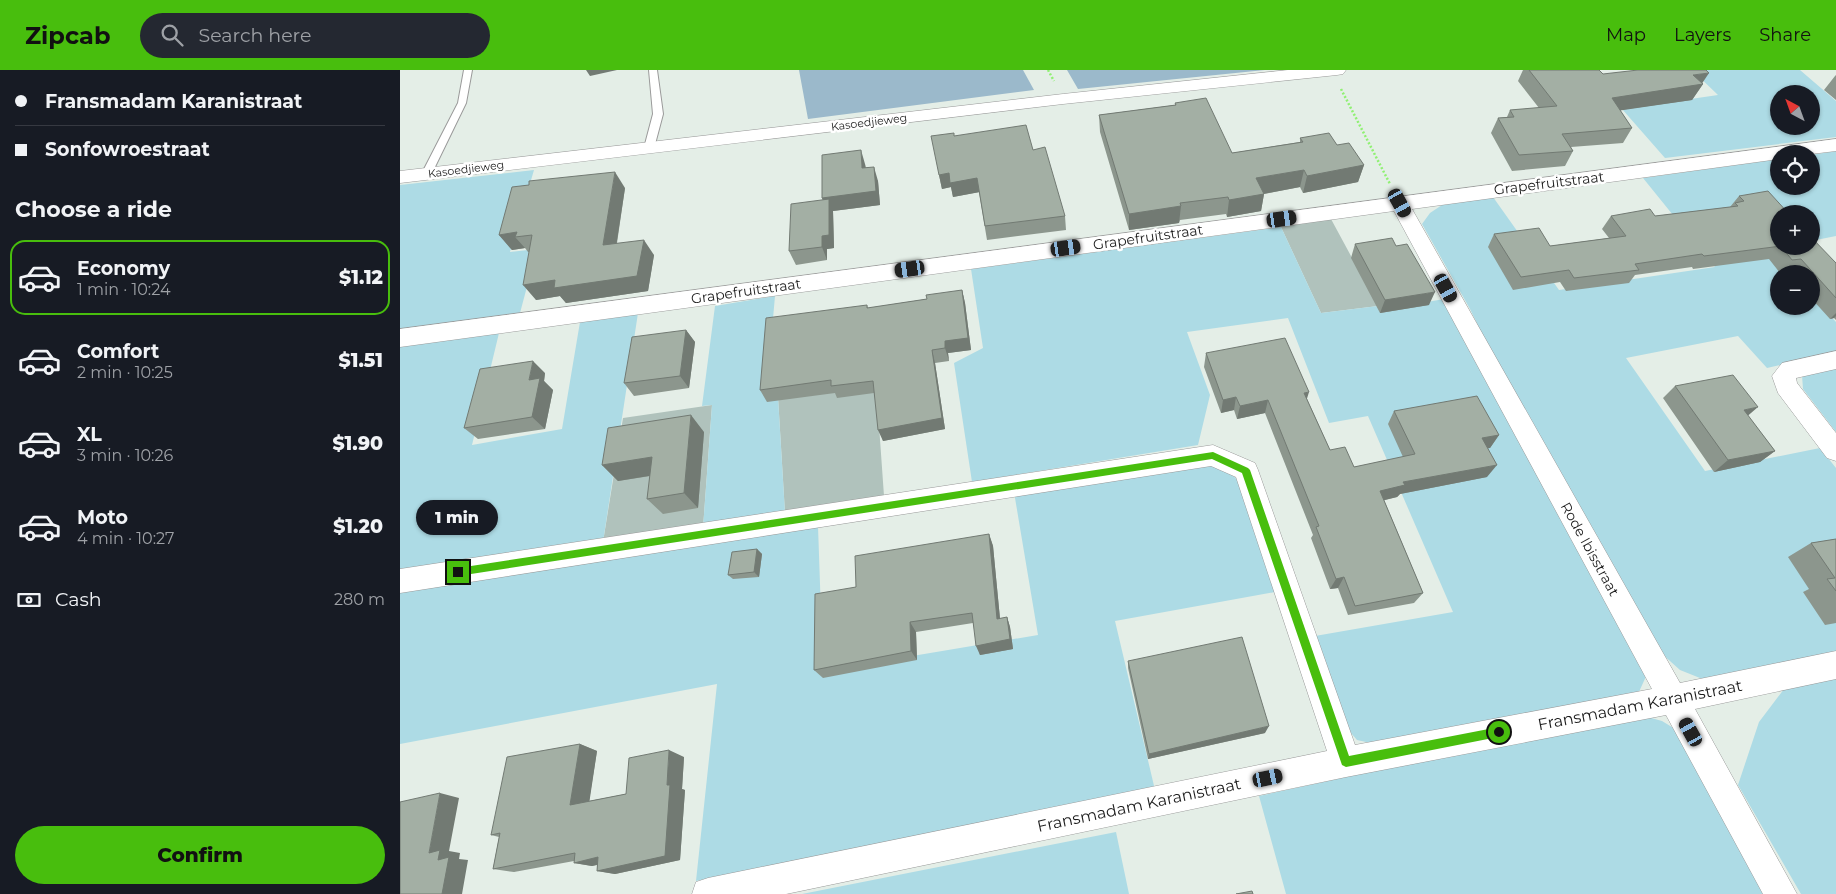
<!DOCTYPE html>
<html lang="en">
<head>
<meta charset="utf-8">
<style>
	:root { --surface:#171b24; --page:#242831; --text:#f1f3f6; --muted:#9ea1a6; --line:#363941; --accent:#48be0d }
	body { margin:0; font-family:Montserrat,sans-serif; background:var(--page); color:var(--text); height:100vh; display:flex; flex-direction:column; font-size:19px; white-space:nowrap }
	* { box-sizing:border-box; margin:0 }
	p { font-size:16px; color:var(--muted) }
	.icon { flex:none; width:28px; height:28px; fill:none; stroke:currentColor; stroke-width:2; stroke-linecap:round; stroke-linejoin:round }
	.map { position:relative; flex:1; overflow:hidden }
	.sheet { display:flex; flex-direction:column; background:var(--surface); width:400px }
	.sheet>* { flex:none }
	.banner { display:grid; align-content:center; height:110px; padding:0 15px; background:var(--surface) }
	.needle { width:32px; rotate:319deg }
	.tools { position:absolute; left:1370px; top:15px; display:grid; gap:10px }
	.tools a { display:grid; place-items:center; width:50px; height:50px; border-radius:50%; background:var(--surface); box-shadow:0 1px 4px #0004; font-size:25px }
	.end { position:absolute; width:22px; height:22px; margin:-11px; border:6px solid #48be0d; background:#111; box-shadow:0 0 0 2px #111 }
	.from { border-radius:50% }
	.bubble { position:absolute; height:35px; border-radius:18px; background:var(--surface); box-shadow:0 1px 4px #0004; font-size:16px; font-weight:800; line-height:35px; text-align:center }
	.car { position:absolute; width:15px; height:30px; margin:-15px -8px; border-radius:6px; box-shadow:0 0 4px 1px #0007; background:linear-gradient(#222 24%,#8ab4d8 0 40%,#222 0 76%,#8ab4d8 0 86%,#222 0) }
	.banner b { display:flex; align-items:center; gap:18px; height:48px; font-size:19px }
	.banner b+b { border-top:1px solid var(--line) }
	.banner i { width:12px; height:12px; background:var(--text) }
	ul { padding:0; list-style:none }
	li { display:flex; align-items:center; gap:15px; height:75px; margin:0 10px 8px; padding:0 5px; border:2px solid transparent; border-radius:15px }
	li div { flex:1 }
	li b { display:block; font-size:19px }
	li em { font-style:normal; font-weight:800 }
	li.current { border-color:var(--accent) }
	li>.icon { width:45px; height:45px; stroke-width:1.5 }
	h2 { padding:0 15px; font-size:22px; line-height:60px }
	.pay { display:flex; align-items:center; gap:12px; height:55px; padding:0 15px; font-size:19px }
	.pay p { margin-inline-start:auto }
	.cta { display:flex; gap:10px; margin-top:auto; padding:10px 15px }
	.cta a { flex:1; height:58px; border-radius:30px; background:var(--accent); color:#111; font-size:20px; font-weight:800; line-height:58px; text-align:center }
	header { display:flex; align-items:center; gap:30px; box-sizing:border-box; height:70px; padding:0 25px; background:var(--accent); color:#111 }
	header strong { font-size:24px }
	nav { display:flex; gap:28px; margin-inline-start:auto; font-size:18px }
	.search { width:350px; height:45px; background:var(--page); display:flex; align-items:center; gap:12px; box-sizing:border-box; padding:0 18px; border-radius:28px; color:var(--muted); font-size:19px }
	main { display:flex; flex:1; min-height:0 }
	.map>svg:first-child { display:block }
</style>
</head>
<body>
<header>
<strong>Zipcab</strong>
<div class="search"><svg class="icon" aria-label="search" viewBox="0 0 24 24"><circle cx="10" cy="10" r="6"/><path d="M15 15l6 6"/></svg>Search here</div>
<nav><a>Map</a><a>Layers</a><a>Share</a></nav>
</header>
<main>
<section class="sheet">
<div class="banner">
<b><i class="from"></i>Fransmadam Karanistraat</b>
<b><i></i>Sonfowroestraat</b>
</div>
<h2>Choose a ride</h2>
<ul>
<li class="current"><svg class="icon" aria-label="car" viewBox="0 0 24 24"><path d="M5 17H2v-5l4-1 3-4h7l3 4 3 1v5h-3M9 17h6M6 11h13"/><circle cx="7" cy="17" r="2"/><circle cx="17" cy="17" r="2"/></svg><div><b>Economy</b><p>1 min · 10:24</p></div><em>$1.12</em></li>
<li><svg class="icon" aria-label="car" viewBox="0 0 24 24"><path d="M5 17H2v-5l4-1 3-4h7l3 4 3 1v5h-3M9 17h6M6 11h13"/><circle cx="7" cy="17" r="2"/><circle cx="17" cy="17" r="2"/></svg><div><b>Comfort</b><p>2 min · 10:25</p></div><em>$1.51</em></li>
<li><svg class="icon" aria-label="car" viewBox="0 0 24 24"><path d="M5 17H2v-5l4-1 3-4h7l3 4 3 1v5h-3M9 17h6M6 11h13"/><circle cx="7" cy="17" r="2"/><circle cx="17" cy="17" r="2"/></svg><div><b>XL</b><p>3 min · 10:26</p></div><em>$1.90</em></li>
<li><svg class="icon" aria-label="car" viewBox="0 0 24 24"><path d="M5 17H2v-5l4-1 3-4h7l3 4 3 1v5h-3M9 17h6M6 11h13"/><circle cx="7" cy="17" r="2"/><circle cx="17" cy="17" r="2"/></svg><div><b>Moto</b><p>4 min · 10:27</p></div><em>$1.20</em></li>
</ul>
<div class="pay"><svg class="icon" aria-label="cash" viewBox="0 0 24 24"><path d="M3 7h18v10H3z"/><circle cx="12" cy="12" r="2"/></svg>Cash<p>280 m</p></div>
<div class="cta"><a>Confirm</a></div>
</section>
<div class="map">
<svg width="1436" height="824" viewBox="0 0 1436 824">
	<rect width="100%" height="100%" fill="#e4eee7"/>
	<path fill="#b0c2bc" d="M 931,149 L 978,236 L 921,243 L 881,157 Z
		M 476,313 L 484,426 L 385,443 L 378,327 Z
		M 312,335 L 303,458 L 203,472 L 223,348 Z"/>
	<path fill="#addbe5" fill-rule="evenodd" d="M 1292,0 L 1400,0 L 1436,31 L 1436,67 L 1265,88 L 1222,39 L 1318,25 ZM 1379,24 L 1411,24 L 1411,56 L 1379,56 Z
		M 1436,81 L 1436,166 L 1411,171 L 1411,144 L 1379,144 L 1379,176 L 1391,204 L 1379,204 L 1379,236 L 1411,236 L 1411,225 L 1436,252 L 1436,282 L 1367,298 L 1338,266 L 1226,288 L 1305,401 L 1420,378 L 1436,398 L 1436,585 L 1305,610 L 1280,600 L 1261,583 L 1102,305 L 1070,239 L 1022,154 L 1030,143 L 1042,135 L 1093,127 L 1159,220 L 1315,197 L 1243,108 L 1379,89 L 1379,116 L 1411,116 L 1411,85 Z
		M 134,100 L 110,182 L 137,179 L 120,243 L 0,259 L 0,115 Z
		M 881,157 L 921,243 L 978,236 L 982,240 L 1044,229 L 1248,602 L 1238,624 L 980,675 L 957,670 L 938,648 L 915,566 L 1053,542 L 968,346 L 929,353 L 888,248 L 787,262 L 810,325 L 798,375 L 572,412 L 554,293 L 583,278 L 571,199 Z
		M 375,226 L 366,327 L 378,327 L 385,443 L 303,458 L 312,335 L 302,336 L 315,236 Z
		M 238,243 L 203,472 L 0,502 L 0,276 L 99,263 L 72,375 L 162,359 L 180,252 Z
		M 1436,293 L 1436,362 L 1403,319 L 1402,305 Z
		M 813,395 L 830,403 L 841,413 L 875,522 L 715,551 L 755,720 L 296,811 L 317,614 L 0,674 L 0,521 L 418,456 L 423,601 L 638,565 L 614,422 Z
		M 1436,607 L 1436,824 L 1401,824 L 1338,715 L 1359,652 L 1387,615 Z
		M 1237,644 L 1262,651 L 1280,662 L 1372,824 L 886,824 L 859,726 Z
		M 716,762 L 729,824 L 402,824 Z"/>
	<path fill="#9bb9cb" d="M 399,0 L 623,0 L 634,20 L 408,49 Z
		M 667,0 L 865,0 L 678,19 Z"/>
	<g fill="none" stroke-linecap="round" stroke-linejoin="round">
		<defs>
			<path id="lane" d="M 64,0 L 72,0 L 66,33 L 32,103 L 27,106 L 24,105 L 22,103 L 58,33 Z
				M 249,0 L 257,0 L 263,44 L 254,78 L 249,81 L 244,78 L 253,44 Z"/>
			<path id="street" d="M 888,0 L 946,0 L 943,4 L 937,5 L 663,34 L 0,113 L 0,101 L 663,24 Z
				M 1436,69 L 1436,81 L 1411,84 L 1379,84 L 1379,89 L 1012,139 L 1280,613 L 1436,581 L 1436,609 L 1295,639 L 1397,824 L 1363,824 L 1266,645 L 946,707 L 386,824 L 292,824 L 296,812 L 308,808 L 927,681 L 836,407 L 811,396 L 0,523 L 0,499 L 813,375 L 855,393 L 858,400 L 955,675 L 1252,619 L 994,141 L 0,277 L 0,259 Z
				M 1436,281 L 1436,299 L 1396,308 L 1397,313 L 1436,363 L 1436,391 L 1427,388 L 1378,323 L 1372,306 L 1382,293 Z"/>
		</defs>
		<use href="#lane" stroke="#9a9a9a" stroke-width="2"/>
		<use href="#street" stroke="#9a9a9a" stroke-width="1"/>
		<path stroke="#90f073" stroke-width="2.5" stroke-dasharray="2 2" stroke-linecap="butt" d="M 648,0 L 654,11
			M 941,19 L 990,114"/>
		<use href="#lane" fill="#fff" fill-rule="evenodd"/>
		<use href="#street" fill="#fff" fill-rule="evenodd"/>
	</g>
	<path fill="#8c968d" d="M 1123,0 L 1199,0 L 1203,4 L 1302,13 L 1303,14 L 1292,30 L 1220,40 L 1232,58 L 1223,73 L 1171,77 L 1173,81 L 1165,96 L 1112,101 L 1091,63 L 1098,48 L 1107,47 L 1110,40 L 1139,38 L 1118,11 Z
		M 1436,5 L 1436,30 L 1424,20 L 1435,6 Z
		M 775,33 L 832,83 L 900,72 L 900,68 L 937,75 L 964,95 L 958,112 L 903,123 L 900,117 L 864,124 L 861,141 L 827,147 L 826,144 L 780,150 L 779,153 L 729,160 L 700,62 L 699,45 L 775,35 Z
		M 554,66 L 633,80 L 665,146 L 666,160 L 587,170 L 579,122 L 553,127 L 551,117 L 542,119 L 539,105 Z
		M 465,94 L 466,98 L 478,111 L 480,135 L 433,141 L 434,178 L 427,179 L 427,190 L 396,195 L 389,181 L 423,129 L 422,128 Z
		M 225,118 L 217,173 L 254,185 L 248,221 L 166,233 L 160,226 L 136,230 L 129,182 L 128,182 L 125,178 L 112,180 L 99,165 Z
		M 1339,126 L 1436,193 L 1436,250 L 1434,248 L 1430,249 L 1411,228 L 1411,204 L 1390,204 L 1389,202 L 1380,203 L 1369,189 L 1293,199 L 1292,197 L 1235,205 L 1229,213 L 1166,221 L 1160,212 L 1113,220 L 1088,177 L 1094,164 L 1150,176 L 1209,168 L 1202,159 L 1211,146 L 1255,146 L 1330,137 Z
		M 955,174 L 996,176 L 1029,235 L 980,243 L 951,188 Z
		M 562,220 L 565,233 L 571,280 L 548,283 L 549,291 L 535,293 L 545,359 L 483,371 L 474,323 L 437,328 L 435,323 L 367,332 L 360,320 L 467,235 L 468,238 L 527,229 Z
		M 286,260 L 295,272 L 289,318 L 234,326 L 224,313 Z
		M 806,283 L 907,329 L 930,380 L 954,397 L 1003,387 L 988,354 L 994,341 L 1099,365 L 1090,378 L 1088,378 L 1087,407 L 1000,424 L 997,427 L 984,430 L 1023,523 L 1014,533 L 948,545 L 938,518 L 930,519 L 911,468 L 913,465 L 865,343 L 837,349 L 834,340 L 821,343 L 804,297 Z
		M 145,303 L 144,311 L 153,320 L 145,359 L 78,369 L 64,358 Z
		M 1275,316 L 1348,346 L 1375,381 L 1360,392 L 1314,402 L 1263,328 Z
		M 304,362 L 298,438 L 263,444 L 247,429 L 250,406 L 218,411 L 202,395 Z
		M 589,464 L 593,476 L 600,549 L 607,547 L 610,557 L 613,579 L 580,585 L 573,553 L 516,562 L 517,590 L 423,608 L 414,600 L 456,517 Z
		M 1436,469 L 1436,553 L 1425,555 L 1403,522 L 1409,519 L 1388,487 L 1411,473 Z
		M 357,479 L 362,484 L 359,507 L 333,509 L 328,505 Z
		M 728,591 L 865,663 L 748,689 L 728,598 Z
		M 180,674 L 197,681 L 189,731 L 226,724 L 284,687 L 282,719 L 285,720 L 280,790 L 215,804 L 197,801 L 197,795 L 192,796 L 174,793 L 174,791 L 114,802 L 93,799 L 99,767 L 91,765 Z"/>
	<path fill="#727a73" d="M 186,0 L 217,0 L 190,6 Z
		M 1309,3 L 1301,15 L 1303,14 L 1292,30 L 1203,43 L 1212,28 L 1293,5 Z
		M 461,80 L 465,94 L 467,112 L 462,98 Z
		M 964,95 L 958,112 L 903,123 L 907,106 Z
		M 474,97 L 478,111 L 480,135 L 433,141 L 434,178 L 427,179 L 427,190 L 422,177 L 422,166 L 428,142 L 422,128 Z
		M 904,100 L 900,117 L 853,126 L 856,108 Z
		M 215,102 L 225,118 L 214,190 L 203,175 Z
		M 549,103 L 577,108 L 580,122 L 553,127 L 551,117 L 542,119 L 539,105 Z
		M 864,124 L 861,141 L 827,147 L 829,130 Z
		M 781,136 L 779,153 L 729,160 L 729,144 Z
		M 117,162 L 115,167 L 125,178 L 112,180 L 99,165 Z
		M 244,170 L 254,185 L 248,221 L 166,233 L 160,226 L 136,230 L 123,215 Z
		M 562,220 L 565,233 L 571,280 L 548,283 L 549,291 L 545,278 L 545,271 Z
		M 1035,222 L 1029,235 L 980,243 L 985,230 Z
		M 1436,243 L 1436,246 L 1434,248 L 1430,249 Z
		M 286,260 L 295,272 L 289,318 L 280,306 Z
		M 532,280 L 535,293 L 545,359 L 483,371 L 478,360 Z
		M 133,291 L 145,303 L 144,311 L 153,320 L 145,359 L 132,347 L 129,310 Z
		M 909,322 L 905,335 L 904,323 Z
		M 836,327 L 834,340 L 821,343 L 823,330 Z
		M 868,330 L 865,343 L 837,349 L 840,336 Z
		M 1358,337 L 1344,349 L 1344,340 Z
		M 291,345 L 304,362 L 298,438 L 284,423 Z
		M 1099,365 L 1090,378 L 1073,381 L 1082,368 Z
		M 1375,381 L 1360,392 L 1314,402 L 1328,390 Z
		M 252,387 L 267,403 L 218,411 L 202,395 Z
		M 1097,395 L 1087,407 L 1000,424 L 997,427 L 973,433 L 980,421 L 1003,412 Z
		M 589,464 L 593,476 L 601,559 L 597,549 Z
		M 357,479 L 362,484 L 359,507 L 354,502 Z
		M 944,507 L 938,518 L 930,519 L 936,509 Z
		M 607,547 L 610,557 L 613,579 L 580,585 L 576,576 Z
		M 510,552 L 516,562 L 517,590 L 511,581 Z
		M 869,656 L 865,663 L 748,689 L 749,684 Z
		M 180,674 L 197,681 L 188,741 L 170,735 Z
		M 269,680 L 284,687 L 282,719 L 285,720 L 280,790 L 215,804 L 197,801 L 267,715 Z
		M 40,723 L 59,728 L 49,781 L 60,783 L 59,789 L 68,790 L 62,824 L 42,824 L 38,790 L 29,783 Z
		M 198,787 L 216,790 L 192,796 L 174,793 Z"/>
	<path fill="#a3afa4" stroke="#727a73" d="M 1129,0 L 1199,0 L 1203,4 L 1238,0 L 1306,0 L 1309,3 L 1293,5 L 1303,14 L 1212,28 L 1232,58 L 1162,64 L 1173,81 L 1119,85 L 1098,48 L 1114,47 L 1110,40 L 1157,36 Z
		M 806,28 L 832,83 L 903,72 L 900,68 L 929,63 L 937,75 L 949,73 L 964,95 L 907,106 L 904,100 L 856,108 L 864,124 L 829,130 L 828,127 L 780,133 L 781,136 L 729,144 L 699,45 L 776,35 L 775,33 Z
		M 626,55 L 633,80 L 645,77 L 665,146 L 585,156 L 577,108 L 550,113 L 549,103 L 539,105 L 531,66 L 554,63 L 554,66 Z
		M 461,80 L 462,98 L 474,97 L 476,121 L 422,128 L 422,85 Z
		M 215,102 L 203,175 L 244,170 L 237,206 L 154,218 L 155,210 L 123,215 L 132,165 L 115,167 L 117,162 L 99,165 L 112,117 L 129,115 L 129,111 Z
		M 1368,121 L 1389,144 L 1379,144 L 1379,176 L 1381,176 L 1304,186 L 1302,184 L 1235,194 L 1239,200 L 1174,208 L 1169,200 L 1121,207 L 1094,164 L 1139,158 L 1150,176 L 1226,166 L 1211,146 L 1250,139 L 1255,146 L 1338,136 L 1335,133 L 1344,131 L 1339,126 Z
		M 429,129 L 429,165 L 422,166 L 422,177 L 389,181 L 391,134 Z
		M 1411,167 L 1436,193 L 1436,228 L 1401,189 L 1392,190 L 1381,176 L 1411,176 Z
		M 992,168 L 996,176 L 1007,174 L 1035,222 L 985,230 L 955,174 Z
		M 562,220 L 568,268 L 545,271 L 545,278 L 532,280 L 542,348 L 478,360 L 473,311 L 431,316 L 431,310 L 360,320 L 366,248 L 467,235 L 467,238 L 527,229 L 526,225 Z
		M 286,260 L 280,306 L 224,313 L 232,267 Z
		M 885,268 L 909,322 L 904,323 L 930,380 L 945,377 L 954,397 L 1015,384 L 994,341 L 1077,326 L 1099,365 L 1082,368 L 1097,395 L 1003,412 L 1005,415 L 980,421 L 1023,523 L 955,536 L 944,507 L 936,509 L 916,457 L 919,456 L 868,330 L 840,336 L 836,327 L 823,330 L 806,283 Z
		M 133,291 L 129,310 L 140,308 L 132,347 L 64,358 L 80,299 Z
		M 1333,305 L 1358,337 L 1344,340 L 1375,381 L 1328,390 L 1275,316 Z
		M 291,345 L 284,423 L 247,429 L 252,387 L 202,395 L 208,358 Z
		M 589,464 L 597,549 L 607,547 L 610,569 L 576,576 L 572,543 L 510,552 L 511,581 L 414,600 L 415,524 L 456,517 L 455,486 Z
		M 1436,469 L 1436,521 L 1427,509 L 1435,508 L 1411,473 Z
		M 357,479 L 354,502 L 328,505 L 332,482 Z
		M 842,567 L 869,656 L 749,684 L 728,591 Z
		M 180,674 L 170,735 L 226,724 L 229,688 L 269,680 L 267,715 L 270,715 L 265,786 L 197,801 L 198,787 L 174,793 L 175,783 L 93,799 L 100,763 L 91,765 L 107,687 Z
		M 40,723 L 29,783 L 40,780 L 38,790 L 49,787 L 42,824 L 0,824 L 0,732 Z
		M 852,821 L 853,824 L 836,824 Z"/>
	<path fill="#48be0d" d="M 813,382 L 848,398 L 850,400 L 949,686 L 1099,657 L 1104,662 L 1103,666 L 946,697 L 942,695 L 842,403 L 812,389 L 58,506 L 54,502 L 58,498 Z"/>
	<g text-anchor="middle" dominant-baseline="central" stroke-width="5" stroke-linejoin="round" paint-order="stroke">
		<g font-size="11" fill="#1d1d1d" stroke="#fff">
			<text transform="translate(469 52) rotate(-7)">Kasoedjieweg</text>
			<text transform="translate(66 99) rotate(-7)">Kasoedjieweg</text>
		</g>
		<g font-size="14" fill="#1d1d1d" stroke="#fff">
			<text transform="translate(1149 113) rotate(-7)">Grapefruitstraat</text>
			<text transform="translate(748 167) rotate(-8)">Grapefruitstraat</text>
			<text transform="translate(346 221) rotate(-8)">Grapefruitstraat</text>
			<text transform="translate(1190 479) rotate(61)">Rode Ibisstraat</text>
		</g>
		<g font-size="16" fill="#1d1d1d" stroke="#fff">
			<text transform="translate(1240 635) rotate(-11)">Fransmadam Karanistraat</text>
			<text transform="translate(739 735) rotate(-12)">Fransmadam Karanistraat</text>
		</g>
	</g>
</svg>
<div class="tools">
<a><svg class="needle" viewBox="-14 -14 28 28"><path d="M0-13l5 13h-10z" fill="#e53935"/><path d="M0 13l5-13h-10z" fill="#9ea1a6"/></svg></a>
<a><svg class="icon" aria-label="locate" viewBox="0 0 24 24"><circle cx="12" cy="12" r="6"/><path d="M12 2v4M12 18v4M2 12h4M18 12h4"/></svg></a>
<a>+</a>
<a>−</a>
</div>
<i class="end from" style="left:1099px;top:662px"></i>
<i class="end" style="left:58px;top:502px"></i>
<div class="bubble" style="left:16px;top:430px;width:82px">1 min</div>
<i class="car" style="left:1000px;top:133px;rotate:151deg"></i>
<i class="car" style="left:882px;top:149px;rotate:82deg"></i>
<i class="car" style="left:666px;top:178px;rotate:82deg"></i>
<i class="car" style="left:510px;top:199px;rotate:262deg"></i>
<i class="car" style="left:1046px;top:218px;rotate:151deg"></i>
<i class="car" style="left:1291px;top:662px;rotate:331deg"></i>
<i class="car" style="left:868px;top:708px;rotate:78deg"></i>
</div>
</main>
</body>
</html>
